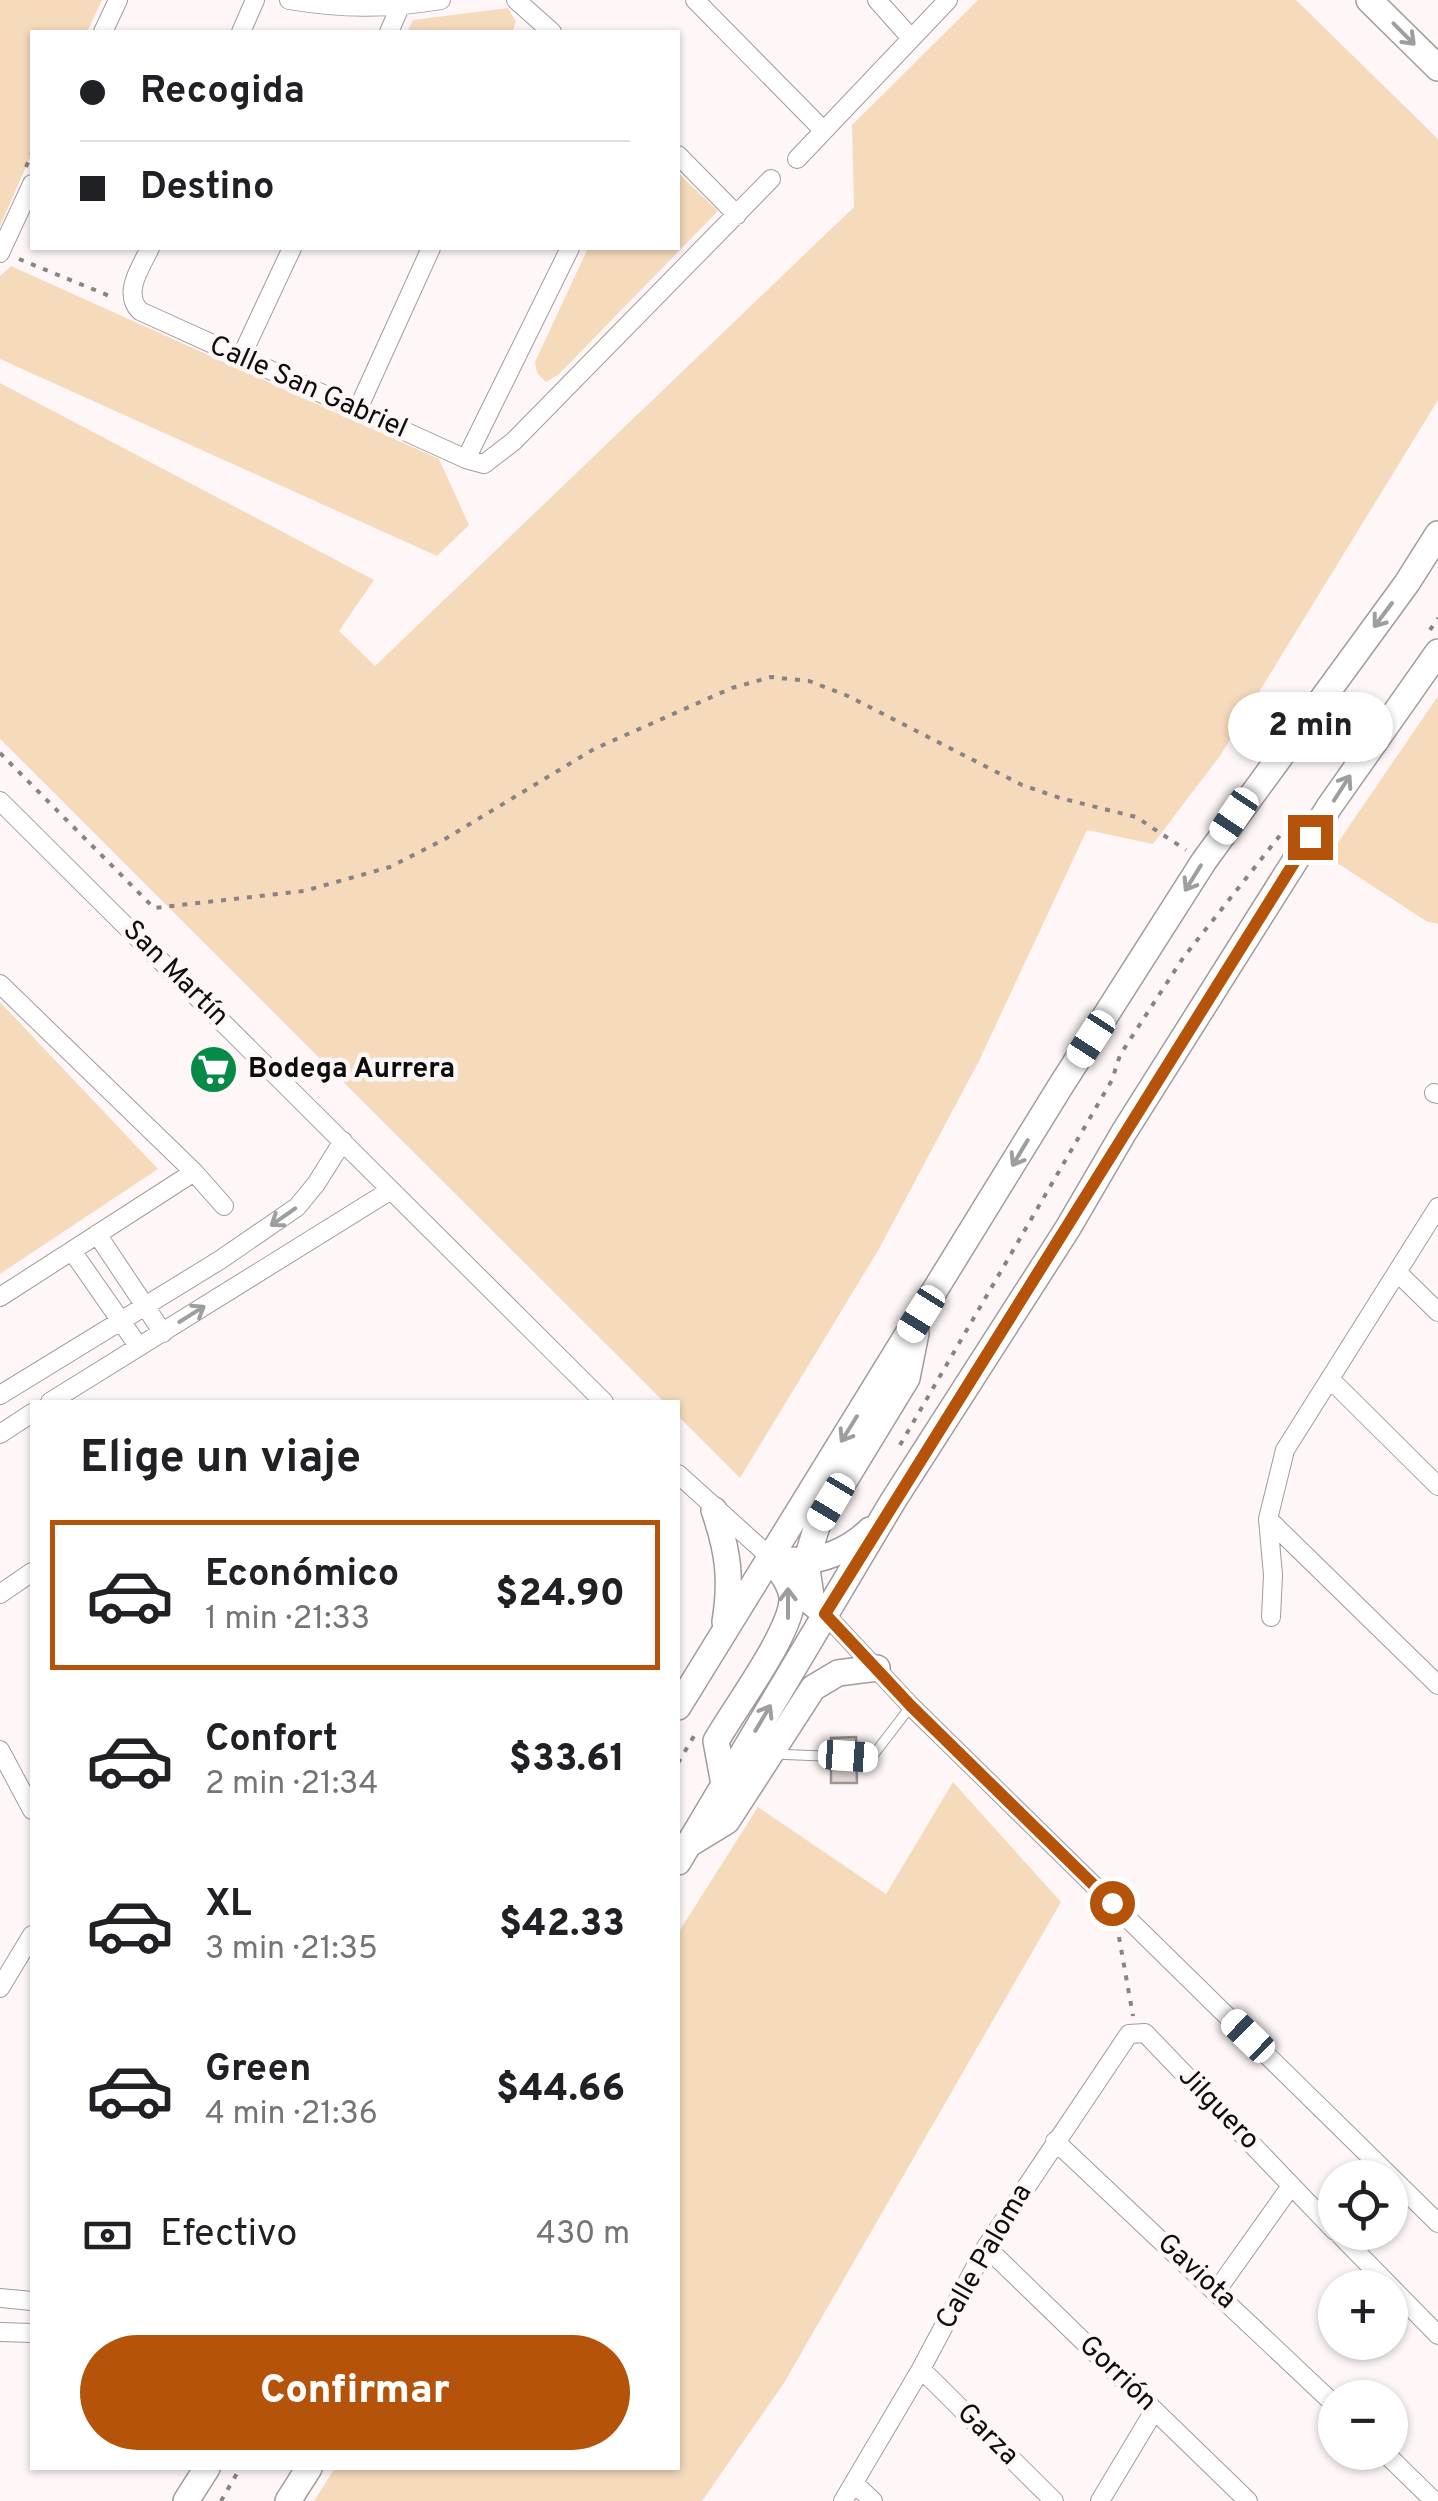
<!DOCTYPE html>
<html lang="es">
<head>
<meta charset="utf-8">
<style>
	:root { --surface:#fff; --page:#f2f2f2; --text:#202124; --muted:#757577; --line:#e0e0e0; --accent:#b45309 }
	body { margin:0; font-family:Overpass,sans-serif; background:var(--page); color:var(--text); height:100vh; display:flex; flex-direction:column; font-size:38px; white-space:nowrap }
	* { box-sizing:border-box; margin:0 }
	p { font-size:32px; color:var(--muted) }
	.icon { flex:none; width:55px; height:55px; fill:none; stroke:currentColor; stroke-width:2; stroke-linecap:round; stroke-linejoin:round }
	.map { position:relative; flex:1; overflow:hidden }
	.sheet { position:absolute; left:30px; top:1400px; width:650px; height:1070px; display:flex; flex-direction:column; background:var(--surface); border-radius:0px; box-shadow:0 2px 8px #0004 }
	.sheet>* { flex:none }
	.guide { position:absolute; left:30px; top:30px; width:650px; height:220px; border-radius:0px; box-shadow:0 2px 8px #0004; display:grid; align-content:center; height:220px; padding:0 50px; background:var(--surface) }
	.buttons { position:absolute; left:1318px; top:2160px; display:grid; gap:20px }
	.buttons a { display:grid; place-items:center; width:90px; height:90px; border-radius:50%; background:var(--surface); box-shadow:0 2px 8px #0004; font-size:50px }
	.end { position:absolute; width:45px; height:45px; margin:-22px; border:12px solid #b45309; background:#fff; box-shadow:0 0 0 5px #fff }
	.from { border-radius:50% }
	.bubble { position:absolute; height:70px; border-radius:35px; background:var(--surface); box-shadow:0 2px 8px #0004; font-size:32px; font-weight:800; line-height:70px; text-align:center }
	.car { position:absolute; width:30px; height:60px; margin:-30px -15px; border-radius:12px; box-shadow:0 0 8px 2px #0007; background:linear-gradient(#fff 24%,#345 0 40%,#fff 0 76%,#345 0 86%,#fff 0) }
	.guide b { display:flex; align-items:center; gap:35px; height:95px; font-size:38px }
	.guide b+b { border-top:2px solid var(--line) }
	.guide i { width:25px; height:25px; background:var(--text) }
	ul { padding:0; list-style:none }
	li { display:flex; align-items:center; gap:30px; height:150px; margin:0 20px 15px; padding:0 30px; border:5px solid transparent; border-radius:0px }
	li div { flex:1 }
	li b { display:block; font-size:38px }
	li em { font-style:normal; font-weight:800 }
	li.selected { border-color:var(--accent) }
	li>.icon { width:90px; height:90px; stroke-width:1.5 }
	h2 { padding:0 50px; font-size:45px; line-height:120px }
	.pay { display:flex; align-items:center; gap:25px; height:110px; padding:0 50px; font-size:38px }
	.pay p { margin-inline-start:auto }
	.button { display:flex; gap:20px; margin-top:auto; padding:20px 50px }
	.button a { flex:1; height:115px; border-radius:60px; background:var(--accent); color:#fff; font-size:40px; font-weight:800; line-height:115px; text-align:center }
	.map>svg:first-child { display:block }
</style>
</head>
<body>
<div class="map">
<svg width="1438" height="2501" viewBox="0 0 1438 2501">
	<rect width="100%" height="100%" fill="#fff7f7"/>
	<path fill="#f5dbbc" d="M 0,0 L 102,0 L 87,32 L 32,32 L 32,153 L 0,226 Z
		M 978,0 L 1296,0 L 1438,139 L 1438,400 L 1220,756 L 1153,844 L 1087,830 L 979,1061 L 879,1249 L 740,1478 L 678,1416 L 678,1402 L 664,1402 L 0,739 L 0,383 L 374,580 L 339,631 L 375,666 L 854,207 L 852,125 Z
		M 508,8 L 516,22 L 512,32 L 407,32 L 413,20 Z
		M 678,173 L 718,211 L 558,375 L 546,382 L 537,373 L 535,362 L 588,248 L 678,248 Z
		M 11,266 L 439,459 L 469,525 L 437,556 L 0,359 L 0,276 Z
		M 1438,696 L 1438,924 L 1426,921 L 1328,857 Z
		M 0,1002 L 158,1169 L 0,1274 Z
		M 953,1782 L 1061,1902 L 784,2383 L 702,2501 L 314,2501 L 335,2468 L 678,2468 L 678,1933 L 758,1807 L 886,1894 Z"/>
	<path fill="#e1d9d6" stroke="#9c9592" stroke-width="2.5" d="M 856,1737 L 857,1783 L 831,1783 L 831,1738 Z"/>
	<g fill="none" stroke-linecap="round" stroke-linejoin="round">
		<defs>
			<path id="lane" d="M 773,1754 L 871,1758 L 911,1706"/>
			<path id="street" d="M 289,0 C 343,9 387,9 441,0
				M 516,0 L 552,32
				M 695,0 L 823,130
				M 877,0 L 910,37
				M 103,32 L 118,0
				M 241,32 L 255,0
				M 389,32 L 400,7
				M 678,155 L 737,215
				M 797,159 L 948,0
				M 150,248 C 141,267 122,293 140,311 L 466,459 L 484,464 L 514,441 L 771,179
				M 0,253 L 32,184
				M 241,357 L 292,248
				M 357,411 L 431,248
				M 466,459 L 570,248
				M 0,801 L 604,1402
				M 0,984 L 194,1172 L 224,1206
				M 1434,1093 L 1438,1094
				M 97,1234 L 163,1333
				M 72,1251 L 139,1347
				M 1397,1272 L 1438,1312
				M 0,1297 L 194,1172
				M 1330,1379 L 1438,1486
				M 0,1395 L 220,1260 L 297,1207 L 316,1184 L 343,1141
				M 50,1402 L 391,1190
				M 0,1434 L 32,1413
				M 678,1474 L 769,1556
				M 1268,1519 L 1438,1685
				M 0,1594 L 32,1572
				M 825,1614 L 911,1706 L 1438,2223
				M 1271,1617 L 1273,1575 L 1268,1519 L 1285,1450 L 1438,1207
				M 0,1750 L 32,1810
				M 0,1988 L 32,1935
				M 1055,2141 L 1335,2405
				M 1337,2232 L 1438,2335
				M 986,2247 L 1248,2501
				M 1217,2290 L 1291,2186
				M 0,2298 L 32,2301
				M 0,2332 L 32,2333
				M 921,2369 L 1054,2501
				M 1384,2452 L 1434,2501
				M 854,2483 L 873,2501
				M 843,2501 L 921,2369 L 986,2247 L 1129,2034 L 1145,2033 L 1335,2231
				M 1100,2501 L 1154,2411"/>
			<path id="secondary" d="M 1369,0 L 1438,68
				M 714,1510 C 728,1551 732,1578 725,1622
				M 794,1560 C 820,1564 852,1548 870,1530
				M 825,1614 L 812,1603 L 806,1562 L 817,1526 L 907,1378 L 916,1333
				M 678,1707 L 1060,1087 L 1204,861 L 1407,583 L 1438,534
				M 724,1784 L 716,1741 C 734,1709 794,1629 792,1597 C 790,1582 778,1568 769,1556
				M 691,1843 L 727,1821 L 813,1688 L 838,1673 L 877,1668
				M 678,1862 L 893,1501 L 1068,1228 L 1124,1132 L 1329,807 L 1438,652
				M 186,2501 L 207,2468
				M 288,2501 L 309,2468"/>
		</defs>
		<use href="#lane" stroke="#a39b9b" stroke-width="11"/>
		<use href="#street" stroke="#a39b9b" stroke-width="20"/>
		<use href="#secondary" stroke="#a39b9b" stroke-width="28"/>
		<path stroke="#898383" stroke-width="4" stroke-dasharray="5 8" stroke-linecap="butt" d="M 26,167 L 32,153
			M 19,259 L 112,297
			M 1430,630 L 1438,618
			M 0,753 L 154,908 L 304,891 L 390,867 L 445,839 L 594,749 L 732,688 L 771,677 L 809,681 L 848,696 L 1022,785 L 1060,798 L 1136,817 L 1186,850
			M 900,1445 L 1112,1080 L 1120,1055 L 1183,958 L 1289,824
			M 678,1763 L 694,1736
			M 1119,1937 L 1133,2016
			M 221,2501 L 240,2468"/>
		<use href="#lane" stroke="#fff" stroke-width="9"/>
		<use href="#street" stroke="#fff" stroke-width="18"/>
		<use href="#secondary" stroke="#fff" stroke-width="25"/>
	</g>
	<defs><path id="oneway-shaft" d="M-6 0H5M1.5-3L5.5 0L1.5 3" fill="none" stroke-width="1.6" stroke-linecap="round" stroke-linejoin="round" transform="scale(2.5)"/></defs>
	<g stroke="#9f9e9e">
		<use href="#oneway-shaft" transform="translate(1404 34) rotate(45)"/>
		<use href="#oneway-shaft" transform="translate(1383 615) rotate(127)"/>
		<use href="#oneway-shaft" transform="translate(1342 788) rotate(-57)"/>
		<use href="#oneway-shaft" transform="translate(1193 878) rotate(122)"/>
		<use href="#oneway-shaft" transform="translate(1020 1153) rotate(121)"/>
		<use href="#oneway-shaft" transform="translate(283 1217) rotate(145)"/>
		<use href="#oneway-shaft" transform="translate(192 1314) rotate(-32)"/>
		<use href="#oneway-shaft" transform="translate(849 1429) rotate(122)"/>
		<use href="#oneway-shaft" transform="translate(788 1603) rotate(-90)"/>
		<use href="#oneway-shaft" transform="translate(763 1718) rotate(-59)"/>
	</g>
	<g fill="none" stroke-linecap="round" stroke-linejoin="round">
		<path stroke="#b45309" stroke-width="12" d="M 1112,1903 L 911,1706 L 825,1614 L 1310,837"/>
	</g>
	<defs>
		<symbol id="supermarket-disc" viewBox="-11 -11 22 22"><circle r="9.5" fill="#058b47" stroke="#fff7f7"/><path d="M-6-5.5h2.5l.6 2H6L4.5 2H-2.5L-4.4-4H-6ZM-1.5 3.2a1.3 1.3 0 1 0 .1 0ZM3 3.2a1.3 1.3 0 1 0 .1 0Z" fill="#fff"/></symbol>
	</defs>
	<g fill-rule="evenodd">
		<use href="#supermarket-disc" x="186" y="1042" width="55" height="55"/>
	</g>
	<g text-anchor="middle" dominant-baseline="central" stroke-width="9" stroke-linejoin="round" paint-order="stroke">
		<g font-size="28" fill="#0f0c0c" stroke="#fff7f7">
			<text transform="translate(308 388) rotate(24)">Calle San Gabriel</text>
			<text transform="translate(175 974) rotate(45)">San Martín</text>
			<text transform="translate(1218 2109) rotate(46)">Jilguero</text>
			<text transform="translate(985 2257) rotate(-60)">Calle Paloma</text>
			<text transform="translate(1196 2272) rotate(43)">Gaviota</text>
			<text transform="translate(1117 2374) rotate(44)">Gorrión</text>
			<text transform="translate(987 2435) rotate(45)">Garza</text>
		</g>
		<g font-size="28" font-weight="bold" fill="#0f0c0c" stroke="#fff7f7" text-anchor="start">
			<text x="248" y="1070">Bodega Aurrera</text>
		</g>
	</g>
</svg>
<div class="buttons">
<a><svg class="icon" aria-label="locate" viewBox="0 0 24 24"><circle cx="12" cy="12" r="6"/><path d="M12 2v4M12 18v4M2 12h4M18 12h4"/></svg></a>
<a>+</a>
<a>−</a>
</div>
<i class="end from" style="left:1112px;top:1903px"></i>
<i class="end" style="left:1310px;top:837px"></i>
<div class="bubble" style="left:1228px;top:692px;width:165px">2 min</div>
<i class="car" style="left:1234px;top:816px;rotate:214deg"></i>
<i class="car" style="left:1091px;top:1039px;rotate:213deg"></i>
<i class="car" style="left:921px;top:1314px;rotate:212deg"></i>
<i class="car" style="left:831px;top:1502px;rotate:211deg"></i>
<i class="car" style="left:848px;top:1756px;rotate:94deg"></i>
<i class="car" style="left:1248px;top:2036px;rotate:314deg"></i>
<div class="guide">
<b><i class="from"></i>Recogida</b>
<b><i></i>Destino</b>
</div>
<section class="sheet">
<h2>Elige un viaje</h2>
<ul>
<li class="selected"><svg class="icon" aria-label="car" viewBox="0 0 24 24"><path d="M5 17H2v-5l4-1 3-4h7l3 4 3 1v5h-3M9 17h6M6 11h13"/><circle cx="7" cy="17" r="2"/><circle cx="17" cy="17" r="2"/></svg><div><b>Económico</b><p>1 min · 21:33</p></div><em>$24.90</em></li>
<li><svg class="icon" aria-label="car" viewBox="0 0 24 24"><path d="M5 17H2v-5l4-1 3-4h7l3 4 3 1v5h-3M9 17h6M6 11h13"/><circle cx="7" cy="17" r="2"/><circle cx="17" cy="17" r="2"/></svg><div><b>Confort</b><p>2 min · 21:34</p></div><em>$33.61</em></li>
<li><svg class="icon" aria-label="car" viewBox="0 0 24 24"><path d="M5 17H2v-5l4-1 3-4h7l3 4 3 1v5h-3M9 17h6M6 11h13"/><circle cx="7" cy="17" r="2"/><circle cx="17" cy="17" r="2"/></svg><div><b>XL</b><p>3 min · 21:35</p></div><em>$42.33</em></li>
<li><svg class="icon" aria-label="car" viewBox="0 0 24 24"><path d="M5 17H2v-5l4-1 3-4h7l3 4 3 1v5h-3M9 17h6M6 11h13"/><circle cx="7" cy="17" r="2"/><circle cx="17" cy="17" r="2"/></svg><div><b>Green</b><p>4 min · 21:36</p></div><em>$44.66</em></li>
</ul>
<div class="pay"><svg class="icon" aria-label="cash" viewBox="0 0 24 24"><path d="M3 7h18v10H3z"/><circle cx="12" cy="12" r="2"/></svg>Efectivo<p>430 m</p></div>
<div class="button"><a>Confirmar</a></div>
</section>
</div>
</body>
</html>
